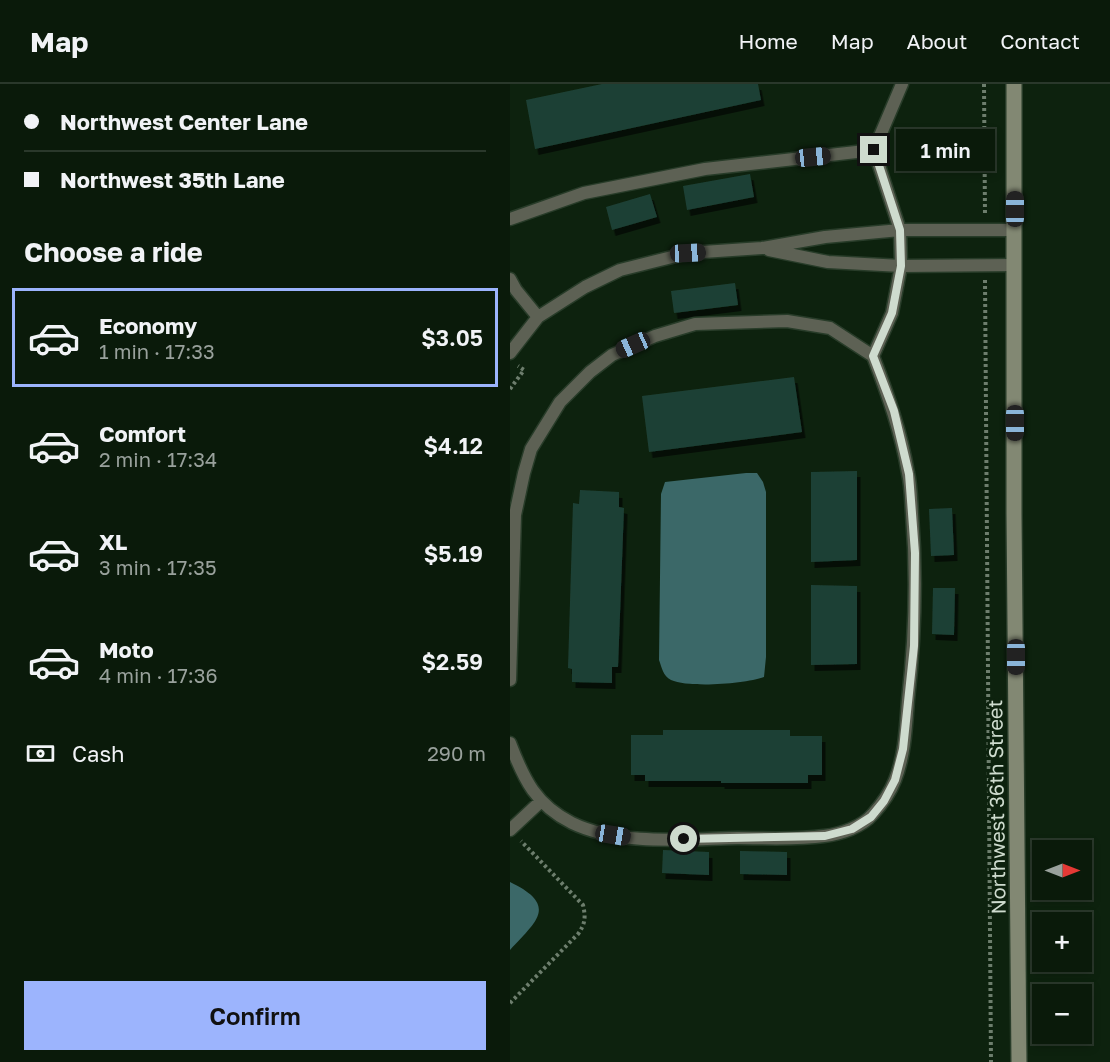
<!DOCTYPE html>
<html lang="en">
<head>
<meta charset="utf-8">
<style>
	:root { --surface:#0a1a0a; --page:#132313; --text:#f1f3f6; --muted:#99a19c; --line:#2a382b; --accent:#9cb4fd }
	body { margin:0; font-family:"Golos Text",sans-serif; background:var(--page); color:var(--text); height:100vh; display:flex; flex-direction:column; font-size:22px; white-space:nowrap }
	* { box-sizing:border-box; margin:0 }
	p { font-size:20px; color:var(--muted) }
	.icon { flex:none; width:33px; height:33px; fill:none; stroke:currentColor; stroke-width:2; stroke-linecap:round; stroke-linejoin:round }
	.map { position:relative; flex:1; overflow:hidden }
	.sheet { display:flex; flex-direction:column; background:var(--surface); width:510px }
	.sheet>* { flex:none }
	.hud { display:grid; align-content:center; height:132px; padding:0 24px; background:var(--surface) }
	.needle { width:39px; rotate:90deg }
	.buttons { position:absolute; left:522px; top:756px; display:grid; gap:12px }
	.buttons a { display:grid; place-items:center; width:60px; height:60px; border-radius:0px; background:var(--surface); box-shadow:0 3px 9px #0003,0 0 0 2px var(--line); font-size:30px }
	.end { position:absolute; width:27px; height:27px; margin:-14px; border:8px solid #cedbce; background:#111; box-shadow:0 0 0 3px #111 }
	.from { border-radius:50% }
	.bubble { position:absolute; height:42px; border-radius:0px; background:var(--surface); box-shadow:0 3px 9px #0003,0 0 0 2px var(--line); font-size:20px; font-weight:600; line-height:42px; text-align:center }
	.car { position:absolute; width:18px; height:36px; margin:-18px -9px; border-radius:8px; box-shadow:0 0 4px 2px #0007; background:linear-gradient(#222 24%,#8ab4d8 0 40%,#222 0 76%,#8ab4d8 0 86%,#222 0) }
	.hud b { display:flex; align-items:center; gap:21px; height:57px; font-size:22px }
	.hud b+b { border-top:2px solid var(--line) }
	.hud i { width:15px; height:15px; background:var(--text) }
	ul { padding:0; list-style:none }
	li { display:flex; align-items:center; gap:18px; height:99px; margin:0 12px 9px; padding:0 12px; border:3px solid transparent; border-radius:0px }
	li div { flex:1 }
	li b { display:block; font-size:22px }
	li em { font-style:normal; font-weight:600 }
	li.current { border-color:var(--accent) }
	li>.icon { width:54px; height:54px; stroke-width:1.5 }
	h2 { padding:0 24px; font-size:27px; line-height:72px }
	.pay { display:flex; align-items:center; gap:15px; height:66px; padding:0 24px; font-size:22px }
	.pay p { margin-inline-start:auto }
	.action { display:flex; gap:12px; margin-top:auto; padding:12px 24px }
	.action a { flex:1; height:69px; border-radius:0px; background:var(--accent); color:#111; font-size:24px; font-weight:600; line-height:69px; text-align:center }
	header { display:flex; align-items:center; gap:36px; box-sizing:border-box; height:84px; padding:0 30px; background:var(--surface); border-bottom:2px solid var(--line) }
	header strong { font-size:28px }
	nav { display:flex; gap:33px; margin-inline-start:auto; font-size:21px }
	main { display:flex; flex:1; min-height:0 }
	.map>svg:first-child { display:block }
</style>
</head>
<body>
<header>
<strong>Map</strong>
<nav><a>Home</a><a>Map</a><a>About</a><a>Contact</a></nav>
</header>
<main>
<section class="sheet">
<div class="hud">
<b><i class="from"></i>Northwest Center Lane</b>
<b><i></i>Northwest 35th Lane</b>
</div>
<h2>Choose a ride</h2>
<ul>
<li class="current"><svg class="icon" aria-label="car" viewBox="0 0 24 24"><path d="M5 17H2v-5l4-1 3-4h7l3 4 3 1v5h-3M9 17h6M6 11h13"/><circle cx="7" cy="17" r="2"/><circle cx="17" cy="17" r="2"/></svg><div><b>Economy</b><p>1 min · 17:33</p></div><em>$3.05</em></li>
<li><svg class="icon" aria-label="car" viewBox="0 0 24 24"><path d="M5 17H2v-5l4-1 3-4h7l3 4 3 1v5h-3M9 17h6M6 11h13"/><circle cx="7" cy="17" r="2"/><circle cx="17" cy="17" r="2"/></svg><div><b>Comfort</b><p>2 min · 17:34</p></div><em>$4.12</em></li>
<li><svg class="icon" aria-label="car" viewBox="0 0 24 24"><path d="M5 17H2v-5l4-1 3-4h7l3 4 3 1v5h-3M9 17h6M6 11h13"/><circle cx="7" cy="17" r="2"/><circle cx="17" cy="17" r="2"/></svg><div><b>XL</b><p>3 min · 17:35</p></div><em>$5.19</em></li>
<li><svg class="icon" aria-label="car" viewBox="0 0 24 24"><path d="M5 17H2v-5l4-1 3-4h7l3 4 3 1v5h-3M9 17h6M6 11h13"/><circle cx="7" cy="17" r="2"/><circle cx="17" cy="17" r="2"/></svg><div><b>Moto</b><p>4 min · 17:36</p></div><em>$2.59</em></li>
</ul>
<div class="pay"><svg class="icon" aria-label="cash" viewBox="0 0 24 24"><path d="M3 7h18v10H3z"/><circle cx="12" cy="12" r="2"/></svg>Cash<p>290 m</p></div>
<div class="action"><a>Confirm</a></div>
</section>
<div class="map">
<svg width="600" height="978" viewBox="0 0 600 978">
	<defs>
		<filter id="shadow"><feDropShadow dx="3.5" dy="6" stdDeviation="0" flood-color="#0009"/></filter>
	</defs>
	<rect width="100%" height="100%" fill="#0d220e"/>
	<path fill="#3b6868" d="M 236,389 L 247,389 L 253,398 L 256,408 L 256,573 L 254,593 C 235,600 179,604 161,596 C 153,592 152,584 149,576 L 151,410 L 155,398 Z
		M 0,798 C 50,822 25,838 0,866 Z"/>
	<path fill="#1e4035" filter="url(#shadow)" d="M 92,0 L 248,0 L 251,16 L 25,65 L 16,16 Z
		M 240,90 L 244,113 L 177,126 L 173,102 Z
		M 140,110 L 147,133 L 102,146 L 96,123 Z
		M 225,199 L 228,221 L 164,229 L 161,207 Z
		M 284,293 L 292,348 L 139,368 L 132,312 Z
		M 347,387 L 347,476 L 301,478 L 301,388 Z
		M 70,406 L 109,408 L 109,423 L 114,424 L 108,583 L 102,583 L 102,599 L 62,598 L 62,585 L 58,584 L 63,419 L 69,420 Z
		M 442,424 L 444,471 L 421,472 L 419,425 Z
		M 301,501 L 347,502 L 347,580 L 301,581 Z
		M 423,504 L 445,504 L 444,551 L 422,550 Z
		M 153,646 L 280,646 L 280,652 L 312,652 L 312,691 L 298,691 L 298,699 L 211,699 L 211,697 L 135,697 L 135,691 L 121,691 L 121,651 L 153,651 Z
		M 153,766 L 199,768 L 199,791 L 152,789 Z
		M 230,767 L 277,768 L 277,791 L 230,790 Z"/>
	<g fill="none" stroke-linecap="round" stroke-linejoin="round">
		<defs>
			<path id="service" d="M 0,135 L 74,109 L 195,85 L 364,66
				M 259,166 L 318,178 L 391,182 L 505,181
				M 0,195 L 6,206 L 28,233
				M 0,269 L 28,233 L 75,203 L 110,186 L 178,169 L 252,164 L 315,153 L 390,146 L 505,146
				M 0,596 L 5,431 L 14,389 L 21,365 L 50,318 L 80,288 L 102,271 L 145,252 L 185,240 L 277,237 L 320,244 L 363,272
				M 0,659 C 14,696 26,721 62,739 C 109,762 177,755 228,754 C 257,754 286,756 314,752 C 331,750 352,743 363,730 C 372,720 380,709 385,696 C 395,671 396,642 398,616 C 405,554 407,492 402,430 C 401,416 401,402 398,389 C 391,348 378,311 363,272 L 382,229 L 391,182 L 390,146 L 364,66 L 392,0
				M 0,746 L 30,718"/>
			<path id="secondary" d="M 504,0 L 504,430 L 509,978"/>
		</defs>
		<use href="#service" stroke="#283c29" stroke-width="15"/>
		<use href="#secondary" stroke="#283c29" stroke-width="18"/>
		<path stroke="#6d7e6d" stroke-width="4" stroke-dasharray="3 3" stroke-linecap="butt" d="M 474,0 L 475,131
			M 475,196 L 481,978
			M 0,305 L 14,286 L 8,282
			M 0,919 L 68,850 C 75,840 76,834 73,821 L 11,757"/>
		<use href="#service" stroke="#5d6154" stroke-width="12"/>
		<use href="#secondary" stroke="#828873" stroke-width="15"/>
	</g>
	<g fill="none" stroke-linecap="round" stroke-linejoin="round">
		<path stroke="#cedbce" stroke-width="8" d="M 174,755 L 315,752 L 342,745 L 361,733 L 374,717 L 385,696 L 393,665 L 404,562 L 405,469 L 399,390 L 384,327 L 363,272 L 382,229 L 391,182 L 390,146 L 364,66"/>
	</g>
	<g text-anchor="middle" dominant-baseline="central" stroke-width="5" stroke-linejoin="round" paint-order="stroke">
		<g font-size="20" fill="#cedbce" stroke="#0d220e">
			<text transform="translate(486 723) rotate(-91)">Northwest 36th Street</text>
		</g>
	</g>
</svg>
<div class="buttons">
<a><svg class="needle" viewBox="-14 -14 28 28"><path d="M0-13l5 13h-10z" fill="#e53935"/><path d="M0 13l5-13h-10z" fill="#99a19c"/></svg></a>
<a>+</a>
<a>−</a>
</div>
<i class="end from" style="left:174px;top:755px"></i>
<i class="end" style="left:364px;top:66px"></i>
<div class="bubble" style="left:386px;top:45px;width:99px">1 min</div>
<i class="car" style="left:303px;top:73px;rotate:84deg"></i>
<i class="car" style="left:505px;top:125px;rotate:0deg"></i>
<i class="car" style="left:178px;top:169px;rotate:87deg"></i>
<i class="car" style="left:123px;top:261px;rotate:246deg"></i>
<i class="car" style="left:505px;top:339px;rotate:180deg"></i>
<i class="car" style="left:506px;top:573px;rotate:180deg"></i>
<i class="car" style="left:103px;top:751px;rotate:99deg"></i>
</div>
</main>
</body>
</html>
